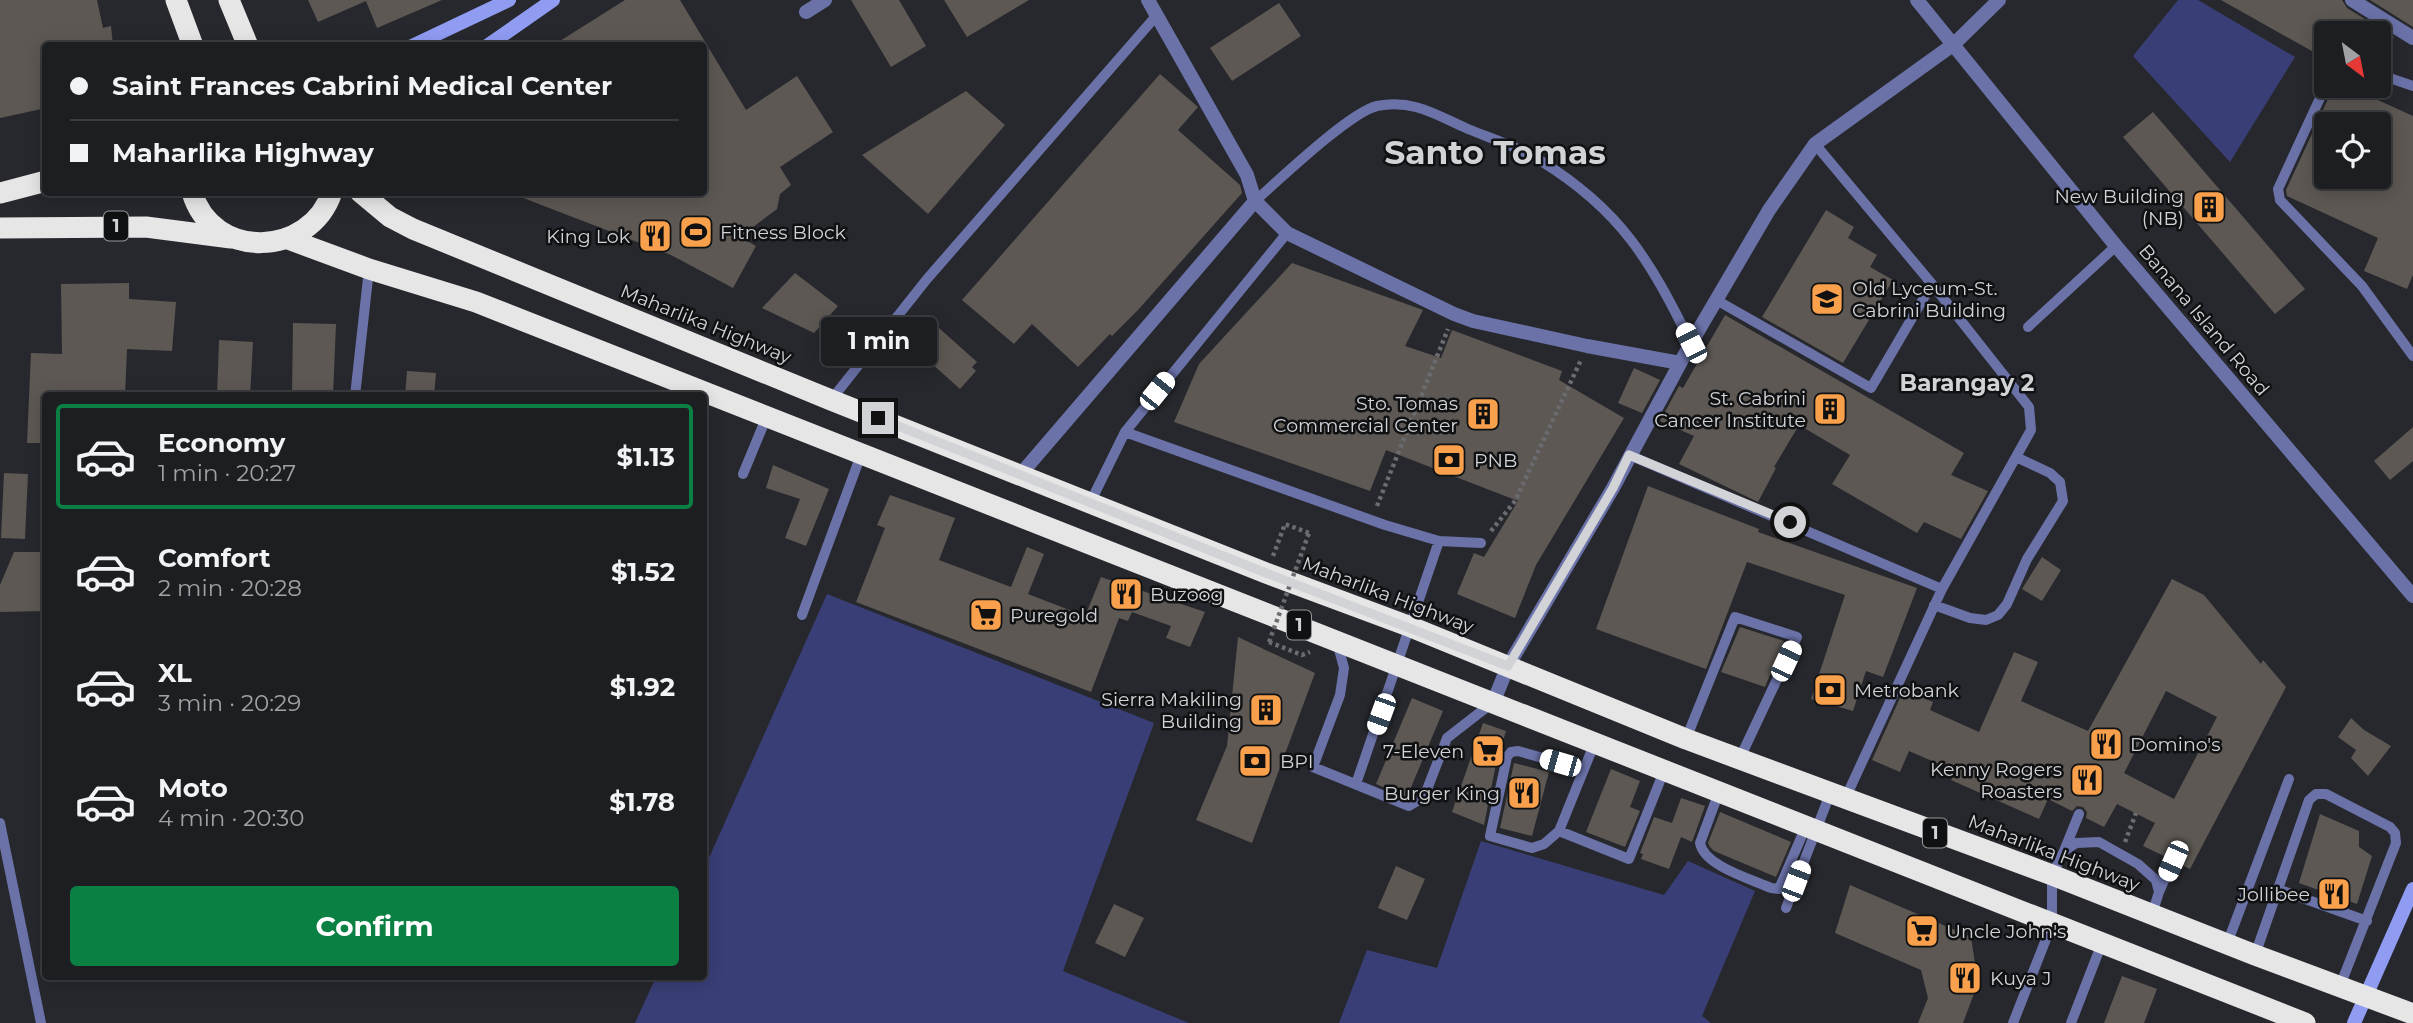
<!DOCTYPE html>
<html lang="en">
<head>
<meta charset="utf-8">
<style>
	:root { --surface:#1d1e22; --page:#25272a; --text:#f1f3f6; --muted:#a0a2a5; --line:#3b3c40; --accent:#0b8043 }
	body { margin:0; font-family:Montserrat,sans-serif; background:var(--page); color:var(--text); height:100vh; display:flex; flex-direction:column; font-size:26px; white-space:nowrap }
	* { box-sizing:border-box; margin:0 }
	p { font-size:23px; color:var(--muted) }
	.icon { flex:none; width:38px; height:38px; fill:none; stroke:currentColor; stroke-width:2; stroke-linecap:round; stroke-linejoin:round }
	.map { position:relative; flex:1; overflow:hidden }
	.sheet { position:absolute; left:42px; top:392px; width:665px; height:588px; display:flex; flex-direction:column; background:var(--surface); border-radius:7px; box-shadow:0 4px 18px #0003,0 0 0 2px var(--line) }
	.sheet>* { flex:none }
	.guide { position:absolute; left:42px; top:42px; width:665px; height:154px; border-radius:7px; box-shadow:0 4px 18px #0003,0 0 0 2px var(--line); display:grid; align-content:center; height:154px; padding:0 28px; background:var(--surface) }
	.needle { width:46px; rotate:148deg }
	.fabs { position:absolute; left:2314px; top:21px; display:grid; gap:14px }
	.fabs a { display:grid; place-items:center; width:77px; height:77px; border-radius:7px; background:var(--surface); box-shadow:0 4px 18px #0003,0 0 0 2px var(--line); font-size:35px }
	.end { position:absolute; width:32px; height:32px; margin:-16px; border:9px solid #d2d3d7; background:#111; box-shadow:0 0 0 4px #111 }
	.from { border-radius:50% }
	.bubble { position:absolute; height:49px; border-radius:7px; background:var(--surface); box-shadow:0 4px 18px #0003,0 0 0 2px var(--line); font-size:23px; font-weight:700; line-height:49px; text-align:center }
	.car { position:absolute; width:21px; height:42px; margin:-21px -10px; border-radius:9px; box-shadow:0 0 5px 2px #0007; background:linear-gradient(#fff 24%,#345 0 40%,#fff 0 76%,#345 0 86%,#fff 0) }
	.guide b { display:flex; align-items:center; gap:24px; height:66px; font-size:26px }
	.guide b+b { border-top:2px solid var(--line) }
	.guide i { width:18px; height:18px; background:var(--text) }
	ul { padding:12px 0 0; list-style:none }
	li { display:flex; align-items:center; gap:21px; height:105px; margin:0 14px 10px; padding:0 14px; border:4px solid transparent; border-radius:7px }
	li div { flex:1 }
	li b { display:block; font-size:26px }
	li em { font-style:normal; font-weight:700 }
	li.on { border-color:var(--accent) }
	li>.icon { width:63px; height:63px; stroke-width:1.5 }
	.action { display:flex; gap:14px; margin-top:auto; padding:14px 28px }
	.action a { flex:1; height:80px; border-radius:7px; background:var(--accent); color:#fff; font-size:28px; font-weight:700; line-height:80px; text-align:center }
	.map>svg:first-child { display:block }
</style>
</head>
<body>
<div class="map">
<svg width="2413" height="1023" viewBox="0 0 2413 1023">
	<rect width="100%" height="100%" fill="#27282d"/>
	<path fill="#393f76" d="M 2178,0 L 2198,0 L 2295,57 L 2230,162 L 2133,56 Z
		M 827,594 L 1154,723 L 1063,971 L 1189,1023 L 635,1023 L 656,977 L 704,976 L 704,869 Z
		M 1481,841 L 1664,895 L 1688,861 L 1755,891 L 1702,1016 L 1711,1023 L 1339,1023 L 1367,950 L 1437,968 Z"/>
	<path fill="#5d5853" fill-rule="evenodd" d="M 0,0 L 97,0 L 103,28 L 111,26 L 113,46 L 46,46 L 46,108 L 0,118 Z
		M 308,0 L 442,0 L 377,28 L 366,1 L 318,22 Z
		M 625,0 L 680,0 L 746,110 L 797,76 L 833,132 L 780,167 L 791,185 L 780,194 L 777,209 L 740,237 L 756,246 L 733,288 L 671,255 L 513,194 L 704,192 L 704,46 L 552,46 Z
		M 851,0 L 899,0 L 926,46 L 891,67 Z
		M 944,0 L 1029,0 L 967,37 Z
		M 2221,0 L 2342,0 L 2347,8 L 2394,37 L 2378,66 L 2378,33 L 2326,33 L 2326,59 Z
		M 2370,0 L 2413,0 L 2413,27 Z
		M 1279,3 L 1301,36 L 1232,81 L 1210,48 Z
		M 1160,74 L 1198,107 L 1178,130 L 1240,185 L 1242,193 L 1138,310 L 1112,336 L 1110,334 L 1078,367 L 1032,324 L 1014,344 L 962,300 Z
		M 2334,86 L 2347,86 L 2413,116 L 2413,275 L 2407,289 L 2364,271 L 2378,238 L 2287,196 L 2286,190 ZM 2326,124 L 2378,124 L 2378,177 L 2326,177 Z
		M 966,91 L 1005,125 L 928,214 L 862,155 Z
		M 2153,112 L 2305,289 L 2275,314 L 2123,137 Z
		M 1826,210 L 1854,227 L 1848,238 L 1877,255 L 1870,267 L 1893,280 L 1843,363 L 1762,317 Z
		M 1292,263 L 1423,310 L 1405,346 L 1441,358 L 1452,330 L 1562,371 L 1559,380 L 1624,418 L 1536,565 L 1515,618 L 1457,594 L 1474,553 L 1484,557 L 1518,501 L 1386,450 L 1370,491 L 1174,422 L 1199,364 Z
		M 795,273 L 838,306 L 814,333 L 762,308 Z
		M 129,283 L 129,299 L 176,302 L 172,351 L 127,349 L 125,396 L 46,396 L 46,443 L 27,443 L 31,353 L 62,354 L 61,284 Z
		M 1725,315 L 1964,453 L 1951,475 L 1988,491 L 1961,539 L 1924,522 L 1917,533 L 1832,484 L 1850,455 L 1799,425 L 1774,467 L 1776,468 L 1758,502 L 1679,464 L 1694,436 L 1660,421 L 1679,386 L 1683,388 Z
		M 293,323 L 336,324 L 333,396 L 292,396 Z
		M 939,328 L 977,362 L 972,367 L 976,371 L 960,389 L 930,362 L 927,365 L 915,354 Z
		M 219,340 L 253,342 L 250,396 L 217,396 Z
		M 1634,368 L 1660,380 L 1642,413 L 1618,403 Z
		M 407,371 L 436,373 L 434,396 L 405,396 Z
		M 2413,427 L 2413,461 L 2390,480 L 2374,461 Z
		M 773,465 L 829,489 L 806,546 L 785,538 L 800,499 L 766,488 Z
		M 4,473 L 28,474 L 25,539 L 1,538 Z
		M 1648,486 L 1759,529 L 1758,532 L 1917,588 L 1883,677 L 1866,671 L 1853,711 L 1811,699 L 1845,595 L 1747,562 L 1706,669 L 1596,629 Z
		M 890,495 L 955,518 L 939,560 L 1011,587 L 1027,547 L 1044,554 L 1028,594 L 1085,616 L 1101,577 L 1205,612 L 1190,647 L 1166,638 L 1171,626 L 1132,612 L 1128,621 L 1119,618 L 1091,692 L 856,602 L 885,528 L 877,525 Z
		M 14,552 L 46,552 L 46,611 L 0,612 L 0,585 Z
		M 2042,557 L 2061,570 L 2042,601 L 2022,589 Z
		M 2172,579 L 2204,595 L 2261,664 L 2263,660 L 2286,687 L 2190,869 L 2180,864 L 2177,854 L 2172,853 L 2166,857 L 2143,846 L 2155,823 L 2117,804 L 2104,827 L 2086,818 L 2087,812 L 2083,807 L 2077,806 L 2072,811 L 2048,799 L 2039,819 L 1951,780 L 1955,771 L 1909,751 L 1900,772 L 1872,760 L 1904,689 L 1933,702 L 1930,710 L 1979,732 L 2014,652 L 2038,662 L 2021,701 L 2088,731 ZM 2166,691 L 2217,717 L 2174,799 L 2124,773 Z
		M 1740,627 L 1784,641 L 1765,687 L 1721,672 Z
		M 1238,637 L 1315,673 L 1252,843 L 1196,820 L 1227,746 Z
		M 1412,698 L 1443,711 L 1407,797 L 1376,784 Z
		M 2351,718 L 2364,730 L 2391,746 L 2368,776 L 2351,758 L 2356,750 L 2338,737 Z
		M 1483,723 L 1506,731 L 1497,759 L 1484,825 L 1452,812 Z
		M 1514,763 L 1549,772 L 1532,836 L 1500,828 Z
		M 1611,769 L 1640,781 L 1630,807 L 1640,811 L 1625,847 L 1586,832 Z
		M 1681,798 L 1705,806 L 1692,842 L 1681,837 L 1669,869 L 1641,859 L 1643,854 L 1640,853 L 1654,817 L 1672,823 Z
		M 1720,812 L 1791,842 L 1776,877 L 1714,851 L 1710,847 L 1708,843 Z
		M 2320,814 L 2359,831 L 2359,847 L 2372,856 L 2357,904 L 2299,883 Z
		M 1396,866 L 1425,879 L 1407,920 L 1378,908 Z
		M 1850,885 L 1971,937 L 1978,983 L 1963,1023 L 1918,1023 L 1928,998 L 1921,970 L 1835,933 Z
		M 1114,904 L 1144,918 L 1125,957 L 1095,943 Z
		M 2122,976 L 2157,989 L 2144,1023 L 2104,1023 Z"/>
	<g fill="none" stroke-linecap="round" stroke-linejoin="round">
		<path stroke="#6b6c70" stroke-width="4.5" stroke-dasharray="3.5 3.5" stroke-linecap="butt" d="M 1377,506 L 1448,329
			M 1491,531 L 1515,501 L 1581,360
			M 1273,556 L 1285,524 L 1309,533
			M 1269,642 L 1302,655 L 1310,652
			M 2125,842 L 2136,813"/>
		<path stroke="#6a72a8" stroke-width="10" d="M 2378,74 L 2413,86
			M 2326,85 L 2278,189 L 2280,200 L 2362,286 L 2413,356
			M 1255,201 C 1279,180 1350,112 1377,106 C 1414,99 1436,115 1468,129 C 1492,139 1519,147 1541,161 C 1622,211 1650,261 1691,343
			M 1718,301 L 1871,388 L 1932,284 L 1815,144
			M 2028,327 L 2116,246
			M 355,396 L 369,269
			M 831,400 L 927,279 L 1157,15
			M 1125,432 L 1287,233
			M 1629,455 L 1942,589
			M 743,474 L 767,416
			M 1090,503 L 1125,432 L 1385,525 L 1439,541 L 1481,543
			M 1934,605 L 1970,618 L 1986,620 L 1998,615 L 2007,604 L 2027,559 L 2063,501 L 2060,482 L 2050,473 L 2016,457
			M 802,615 L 862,452
			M 1337,642 L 1344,668 L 1340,695 L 1313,767 L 1409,806 L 1424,797 L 1447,738 L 1492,703
			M 1686,739 L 1735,617 L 1797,637 L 1740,758
			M 1595,742 L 1559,831 L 1629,859 L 1664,771
			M 1356,784 L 1439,541
			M 1719,792 L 1700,843 C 1704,866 1751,879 1771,888 L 1779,889 L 1806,826
			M 1845,799 L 1942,589 L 2031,430 L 2029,407 L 1932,284
			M 0,823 L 41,1023
			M 1559,831 L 1544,844 L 1532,848 L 1490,836 L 1507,757 L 1511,752 L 1518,751 L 1582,769
			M 2064,851 L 2079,814
			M 2280,890 L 2367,921
			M 2159,892 L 2173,861
			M 1786,908 L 1830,794
			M 2227,944 L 2289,779
			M 2255,955 L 2309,800 L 2316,794 L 2326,794 L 2390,827 L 2395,833 L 2396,843 L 2340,986
			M 2013,1023 L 2052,924 L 2052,875 L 2064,851 L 2076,843 L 2099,842 L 2138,864 L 2156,880 L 2159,892 L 2152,914
			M 2071,1023 L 2102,943"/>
		<path stroke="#6a72a8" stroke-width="14" d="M 1917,0 L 2116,246 L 2413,596
			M 2352,0 L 2413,38
			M 806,12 L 825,0
			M 1255,201 L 1287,233 L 1454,314 L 1473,321 L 1587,346 L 1680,363
			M 1020,475 L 1255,201 L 1247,175 L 1148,0
			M 1493,703 L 1508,666 L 1613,488 L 1691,343 L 1769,210 L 1815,144 L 1954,44 L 1999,0"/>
		<path stroke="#8f9cf2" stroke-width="14" d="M 412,46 L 509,0
			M 487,46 L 553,0
			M 2354,1023 L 2413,889"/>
		<path stroke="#e6e6e6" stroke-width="21" d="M 176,0 L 193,46
			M 229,0 L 248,46
			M 192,192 C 212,261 310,258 332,192
			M 360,192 L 390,217 L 413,229 L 831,400 L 1266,573 L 1411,627 L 1686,739 L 2052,875 L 2255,955 L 2413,1014
			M 0,193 L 46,181
			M 0,228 L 146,227 L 231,238
			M 288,239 L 369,269 L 476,302 L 2305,1023"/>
		<path stroke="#6b6c70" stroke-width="4.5" stroke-dasharray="3.5 3.5" stroke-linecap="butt" d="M 1269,642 L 1309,533"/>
	</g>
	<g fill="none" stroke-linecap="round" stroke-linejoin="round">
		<path stroke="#d2d3d7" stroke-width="9" d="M 878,418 L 1266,573 L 1508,666 L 1613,488 L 1629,455 L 1790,522"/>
	</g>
	<defs>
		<symbol id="building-square" viewBox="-11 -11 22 22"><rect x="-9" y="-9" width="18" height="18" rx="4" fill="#f9a04c" stroke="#101113"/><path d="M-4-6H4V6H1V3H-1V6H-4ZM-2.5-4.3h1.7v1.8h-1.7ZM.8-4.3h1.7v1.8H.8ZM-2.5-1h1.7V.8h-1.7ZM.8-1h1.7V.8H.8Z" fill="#111"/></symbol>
		<symbol id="stadium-square" viewBox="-11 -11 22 22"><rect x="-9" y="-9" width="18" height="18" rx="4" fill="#f9a04c" stroke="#101113"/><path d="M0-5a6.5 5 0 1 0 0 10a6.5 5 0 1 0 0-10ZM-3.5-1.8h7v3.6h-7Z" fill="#111"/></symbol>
		<symbol id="restaurant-square" viewBox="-11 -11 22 22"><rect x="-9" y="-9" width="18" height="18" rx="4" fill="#f9a04c" stroke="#101113"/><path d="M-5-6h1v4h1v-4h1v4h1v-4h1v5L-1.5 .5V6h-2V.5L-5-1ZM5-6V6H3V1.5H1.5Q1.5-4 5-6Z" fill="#111"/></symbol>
		<symbol id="university-square" viewBox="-11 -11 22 22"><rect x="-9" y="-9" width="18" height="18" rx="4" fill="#f9a04c" stroke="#101113"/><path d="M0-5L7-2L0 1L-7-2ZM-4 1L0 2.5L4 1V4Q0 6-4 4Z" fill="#111"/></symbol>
		<symbol id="bank-square" viewBox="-11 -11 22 22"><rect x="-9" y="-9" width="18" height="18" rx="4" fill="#f9a04c" stroke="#101113"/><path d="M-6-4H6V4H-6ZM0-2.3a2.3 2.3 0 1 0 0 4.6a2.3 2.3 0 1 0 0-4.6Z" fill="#111"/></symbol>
		<symbol id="supermarket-square" viewBox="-11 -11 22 22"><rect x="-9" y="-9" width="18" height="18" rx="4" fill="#f9a04c" stroke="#101113"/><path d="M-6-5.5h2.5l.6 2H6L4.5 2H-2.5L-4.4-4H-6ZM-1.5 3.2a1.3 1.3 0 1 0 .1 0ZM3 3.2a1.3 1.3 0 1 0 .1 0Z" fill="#111"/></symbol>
	</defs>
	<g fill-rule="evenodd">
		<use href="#building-square" x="2190" y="188" width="38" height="38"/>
		<use href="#stadium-square" x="677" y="213" width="38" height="38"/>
		<use href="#restaurant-square" x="636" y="217" width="38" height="38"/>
		<use href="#university-square" x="1808" y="280" width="38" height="38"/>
		<use href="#building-square" x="1811" y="390" width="38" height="38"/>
		<use href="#building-square" x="1464" y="395" width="38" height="38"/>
		<use href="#bank-square" x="1430" y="441" width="38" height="38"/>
		<use href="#restaurant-square" x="1107" y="575" width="38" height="38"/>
		<use href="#supermarket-square" x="967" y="596" width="38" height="38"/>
		<use href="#bank-square" x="1811" y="671" width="38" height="38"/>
		<use href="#building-square" x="1247" y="691" width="38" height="38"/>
		<use href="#restaurant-square" x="2087" y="725" width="38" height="38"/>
		<use href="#supermarket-square" x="1469" y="732" width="38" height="38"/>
		<use href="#bank-square" x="1236" y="742" width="38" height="38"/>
		<use href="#restaurant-square" x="2068" y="761" width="38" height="38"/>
		<use href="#restaurant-square" x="1505" y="774" width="38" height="38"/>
		<use href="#restaurant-square" x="2315" y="875" width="38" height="38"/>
		<use href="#supermarket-square" x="1903" y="912" width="38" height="38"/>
		<use href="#restaurant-square" x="1946" y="959" width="38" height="38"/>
	</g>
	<g text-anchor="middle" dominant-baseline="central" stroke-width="5" stroke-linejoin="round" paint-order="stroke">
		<g fill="#101113" stroke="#98999c" stroke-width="2">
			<rect x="104" y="211.5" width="24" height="29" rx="5"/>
			<rect x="1287" y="610.5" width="24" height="29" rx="5"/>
			<rect x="1923" y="818.5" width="24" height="29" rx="5"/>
		</g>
		<g font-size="18" font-weight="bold" fill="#d2d3d7">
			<text x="116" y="226">1</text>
			<text x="1299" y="625">1</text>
			<text x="1935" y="833">1</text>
		</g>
		<g font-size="19" fill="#d2d3d7" stroke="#101113" text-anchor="start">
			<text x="2184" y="196" text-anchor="end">New Building<tspan x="2184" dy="22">(NB)</tspan></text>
			<text x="720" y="232">Fitness Block</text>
			<text x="630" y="236" text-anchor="end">King Lok</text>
			<text x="1852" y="288">Old Lyceum-St.<tspan x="1852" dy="22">Cabrini Building</tspan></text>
			<text x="1806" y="398" text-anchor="end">St. Cabrini<tspan x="1806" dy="22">Cancer Institute</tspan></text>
			<text x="1458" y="403" text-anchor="end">Sto. Tomas<tspan x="1458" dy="22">Commercial Center</tspan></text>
			<text x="1474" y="460">PNB</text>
			<text x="1150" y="594">Buzoog</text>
			<text x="1010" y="615">Puregold</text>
			<text x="1854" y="690">Metrobank</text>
			<text x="1242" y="699" text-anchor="end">Sierra Makiling<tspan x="1242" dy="22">Building</tspan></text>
			<text x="2130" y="744">Domino's</text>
			<text x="1464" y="751" text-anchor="end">7-Eleven</text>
			<text x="1280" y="761">BPI</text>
			<text x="2062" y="769" text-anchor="end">Kenny Rogers<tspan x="2062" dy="22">Roasters</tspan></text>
			<text x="1500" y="793" text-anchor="end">Burger King</text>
			<text x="2310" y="894" text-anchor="end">Jollibee</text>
			<text x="1946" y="931">Uncle John's</text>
			<text x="1990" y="978">Kuya J</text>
		</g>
		<g font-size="19" fill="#d2d3d7" stroke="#101113">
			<text transform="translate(2204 320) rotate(50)">Banana Island Road</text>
			<text transform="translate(706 324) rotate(22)">Maharlika Highway</text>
			<text transform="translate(1388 595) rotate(21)">Maharlika Highway</text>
			<text transform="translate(2054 853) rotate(21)">Maharlika Highway</text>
		</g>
		<g font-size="23" font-weight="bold" fill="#d2d3d7" stroke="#101113">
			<text x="1967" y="383">Barangay 2</text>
		</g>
		<g font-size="33" font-weight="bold" fill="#d2d3d7" stroke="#101113">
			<text x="1495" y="152">Santo Tomas</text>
		</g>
	</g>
</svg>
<div class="fabs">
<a><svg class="needle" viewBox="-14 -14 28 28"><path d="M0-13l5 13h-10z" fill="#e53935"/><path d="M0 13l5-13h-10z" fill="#a0a2a5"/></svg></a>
<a><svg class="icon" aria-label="locate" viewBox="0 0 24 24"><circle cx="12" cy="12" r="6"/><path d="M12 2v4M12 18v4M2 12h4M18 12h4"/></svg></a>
</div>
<i class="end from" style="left:1790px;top:522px"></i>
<i class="end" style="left:878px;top:418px"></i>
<div class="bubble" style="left:821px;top:317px;width:116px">1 min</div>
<i class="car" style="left:1691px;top:343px;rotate:333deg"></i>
<i class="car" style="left:1157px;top:391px;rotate:39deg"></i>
<i class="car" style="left:1786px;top:661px;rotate:25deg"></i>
<i class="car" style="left:1381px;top:714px;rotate:200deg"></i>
<i class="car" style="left:1560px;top:763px;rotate:286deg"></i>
<i class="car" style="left:2173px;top:861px;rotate:204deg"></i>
<i class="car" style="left:1796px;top:881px;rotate:21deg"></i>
<div class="guide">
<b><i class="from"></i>Saint Frances Cabrini Medical Center</b>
<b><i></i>Maharlika Highway</b>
</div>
<section class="sheet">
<ul>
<li class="on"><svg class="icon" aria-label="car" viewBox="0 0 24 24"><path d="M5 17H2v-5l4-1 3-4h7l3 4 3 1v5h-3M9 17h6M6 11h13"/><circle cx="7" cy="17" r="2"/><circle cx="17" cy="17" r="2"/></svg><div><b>Economy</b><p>1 min · 20:27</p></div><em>$1.13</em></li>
<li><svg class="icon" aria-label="car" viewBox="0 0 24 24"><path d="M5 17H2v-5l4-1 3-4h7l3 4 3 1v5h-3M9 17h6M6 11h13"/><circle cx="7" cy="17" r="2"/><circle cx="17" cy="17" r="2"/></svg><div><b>Comfort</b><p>2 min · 20:28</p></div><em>$1.52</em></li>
<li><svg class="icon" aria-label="car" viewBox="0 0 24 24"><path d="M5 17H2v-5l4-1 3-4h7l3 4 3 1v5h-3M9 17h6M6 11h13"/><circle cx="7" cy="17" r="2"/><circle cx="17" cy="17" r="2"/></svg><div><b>XL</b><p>3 min · 20:29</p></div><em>$1.92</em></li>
<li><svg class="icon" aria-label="car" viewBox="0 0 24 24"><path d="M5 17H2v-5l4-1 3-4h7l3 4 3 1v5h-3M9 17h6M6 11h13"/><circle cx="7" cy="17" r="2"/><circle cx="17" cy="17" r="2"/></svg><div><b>Moto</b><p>4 min · 20:30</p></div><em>$1.78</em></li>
</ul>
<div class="action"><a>Confirm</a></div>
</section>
</div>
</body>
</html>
